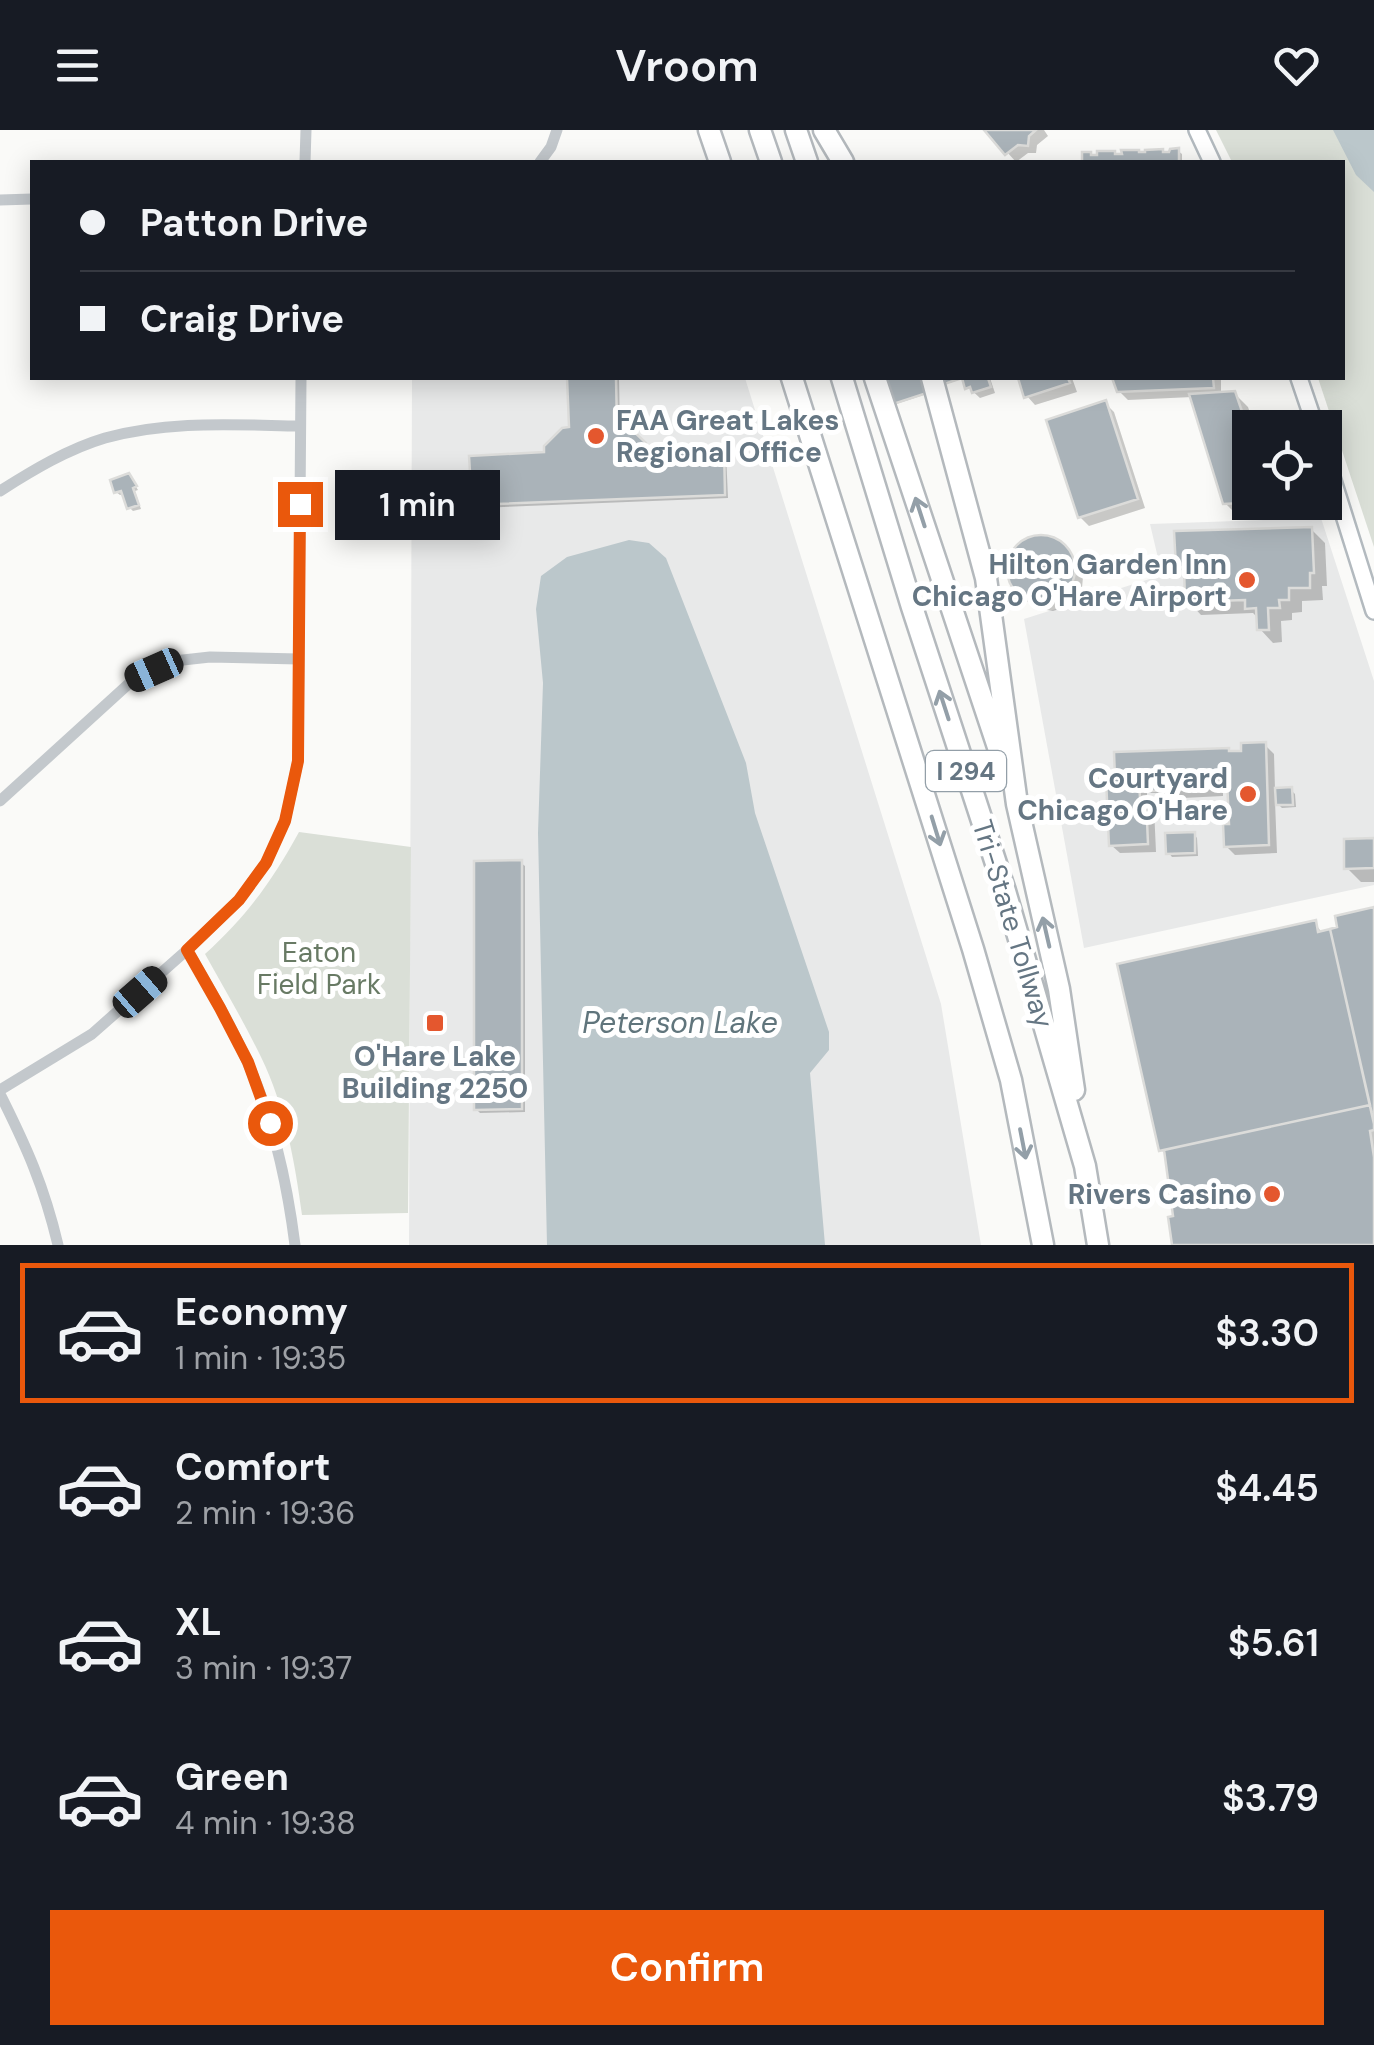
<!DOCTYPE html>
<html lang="en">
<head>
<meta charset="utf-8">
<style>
	:root { --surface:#171b24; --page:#20242c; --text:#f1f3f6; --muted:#9ea1a6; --line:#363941; --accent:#ea580c }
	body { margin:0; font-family:"DM Sans",sans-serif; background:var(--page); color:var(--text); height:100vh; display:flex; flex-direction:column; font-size:38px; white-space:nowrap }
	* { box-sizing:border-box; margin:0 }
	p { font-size:32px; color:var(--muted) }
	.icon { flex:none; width:55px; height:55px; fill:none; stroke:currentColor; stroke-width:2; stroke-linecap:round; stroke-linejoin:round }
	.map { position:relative; height:1115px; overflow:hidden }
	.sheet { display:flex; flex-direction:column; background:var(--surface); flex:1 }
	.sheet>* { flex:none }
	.hud { position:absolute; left:30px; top:30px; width:1315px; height:220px; border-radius:0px; box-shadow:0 5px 25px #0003; display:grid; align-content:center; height:220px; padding:0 50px; background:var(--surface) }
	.buttons { position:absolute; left:1232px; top:280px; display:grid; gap:20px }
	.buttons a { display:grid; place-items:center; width:110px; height:110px; border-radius:0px; background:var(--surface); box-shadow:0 5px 25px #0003; font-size:50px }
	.end { position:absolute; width:45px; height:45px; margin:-22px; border:12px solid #ea580c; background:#fff; box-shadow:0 0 0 5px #fff }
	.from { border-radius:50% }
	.bubble { position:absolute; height:70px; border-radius:0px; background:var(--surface); box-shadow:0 5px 25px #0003; font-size:32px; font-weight:600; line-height:70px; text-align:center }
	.car { position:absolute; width:30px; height:60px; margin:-30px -15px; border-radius:12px; box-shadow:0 0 8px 2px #0007; background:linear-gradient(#222 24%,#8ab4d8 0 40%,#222 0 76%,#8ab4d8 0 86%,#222 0) }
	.hud b { display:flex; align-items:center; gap:35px; height:95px; font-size:38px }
	.hud b+b { border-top:2px solid var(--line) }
	.hud i { width:25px; height:25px; background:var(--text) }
	ul { padding:18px 0 0; list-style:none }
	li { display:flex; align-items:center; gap:30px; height:140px; margin:0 20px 15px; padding:0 30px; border:5px solid transparent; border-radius:0px }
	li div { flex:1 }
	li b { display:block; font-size:38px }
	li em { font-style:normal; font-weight:600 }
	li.current { border-color:var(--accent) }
	li>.icon { width:90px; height:90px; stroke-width:1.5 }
	.button { display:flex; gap:20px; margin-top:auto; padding:20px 50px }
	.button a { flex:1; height:115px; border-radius:0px; background:var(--accent); color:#fff; font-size:40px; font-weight:600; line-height:115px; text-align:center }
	header { display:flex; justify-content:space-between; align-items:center; height:130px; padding:0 50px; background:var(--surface); font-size:45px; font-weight:600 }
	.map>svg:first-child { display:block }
</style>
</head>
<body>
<header><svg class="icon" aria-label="menu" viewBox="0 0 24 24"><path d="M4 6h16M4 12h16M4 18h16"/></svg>Vroom<svg class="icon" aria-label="heart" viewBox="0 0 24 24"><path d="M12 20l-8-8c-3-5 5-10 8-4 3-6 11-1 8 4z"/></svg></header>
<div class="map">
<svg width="1374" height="1115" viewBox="0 0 1374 1115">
	<rect width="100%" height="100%" fill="#fafaf8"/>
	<path fill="#e8e9e9" d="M 412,248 L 745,248 L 941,874 L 981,1115 L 409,1115 Z
		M 1321,388 L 1374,551 L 1374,755 L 1084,818 L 1024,489 L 1162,445 L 1150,394 Z"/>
	<path fill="#dadfd7" d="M 1216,0 L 1374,0 L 1374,417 L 1318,248 L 1342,248 L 1342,32 L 1232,32 Z
		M 299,702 L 411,717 L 408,1083 L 302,1085 C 295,1032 285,976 261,927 C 244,892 224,858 205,824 C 247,786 272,751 299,702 Z"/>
	<path fill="#bbc7cb" d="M 1333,0 L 1374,0 L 1374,62 L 1356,45 Z
		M 629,410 L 649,413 L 666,428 L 746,633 L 755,683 L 829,902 L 829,920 L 810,943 L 825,1115 L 547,1115 L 538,703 L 543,553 L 536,479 L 541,446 L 567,427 Z"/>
	<path fill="#0003" d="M 987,0 L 1044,0 L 1048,6 L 1037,15 L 1036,23 L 1028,23 L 1016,32 Z
		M 1178,21 L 1182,24 L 1182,32 L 1085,32 L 1084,25 L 1093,27 L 1165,24 Z
		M 570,248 L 619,248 L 620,297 L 625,297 L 649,319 L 649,323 L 723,320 L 726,323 L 728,368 L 478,378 L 474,374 L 547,324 L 571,299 Z
		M 898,248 L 990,248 L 995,263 L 980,268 L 968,257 L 964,248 L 940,256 L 942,259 L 878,280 L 870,257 Z
		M 1021,248 L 1072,248 L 1077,262 L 1035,275 L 1027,266 Z
		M 1114,248 L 1221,248 L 1221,264 L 1234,263 L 1248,277 L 1255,298 L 1250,298 L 1250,372 L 1280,372 L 1284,385 L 1239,387 L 1225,373 L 1192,267 L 1128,270 L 1119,261 Z
		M 1105,273 L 1114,282 L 1145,378 L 1089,396 L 1080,387 Z
		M 132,350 L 138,360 L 135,361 L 141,379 L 133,381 L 129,377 L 125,364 L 120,365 L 116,362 Z
		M 1311,399 L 1325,413 L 1327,456 L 1322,456 L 1323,470 L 1302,471 L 1302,482 L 1292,483 L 1292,490 L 1281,491 L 1282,512 L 1273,513 L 1260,499 L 1259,489 L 1253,483 L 1201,485 L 1188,471 L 1187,445 L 1178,437 Z
		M 1041,408 L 1053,410 L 1063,416 L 1080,435 L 1083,447 L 1082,458 L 1077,469 L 1066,477 L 1053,481 L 1040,479 L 1029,471 L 1012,451 L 1010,438 L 1012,427 L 1019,417 L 1029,410 Z
		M 1265,615 L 1274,624 L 1275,660 L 1291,660 L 1295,664 L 1296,677 L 1282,678 L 1275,671 L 1277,723 L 1235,725 L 1226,716 L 1232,696 L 1230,659 L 1223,660 L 1223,666 L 1163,669 L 1157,663 L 1147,663 L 1147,672 L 1154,678 L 1156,722 L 1120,723 L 1111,715 L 1109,651 Z
		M 1194,704 L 1197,708 L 1198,726 L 1172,727 L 1169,723 Z
		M 1374,710 L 1374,752 L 1361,752 L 1347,738 Z
		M 521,733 L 525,736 L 525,982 L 480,983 L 476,979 Z
		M 1374,780 L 1374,1115 L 1174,1115 L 1176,1088 L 1168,1026 L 1161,1020 L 1315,793 L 1322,803 L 1339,799 Z"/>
	<path fill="#aab3b9" stroke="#dcdcda" stroke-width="2.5" d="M 984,0 L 1036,0 L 1029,6 L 1028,16 L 1018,15 L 1005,25 Z
		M 1179,18 L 1179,32 L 1082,32 L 1082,22 L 1091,22 L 1091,25 L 1097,25 L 1097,21 L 1115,21 L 1115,24 L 1122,24 L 1121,20 L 1139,20 L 1139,22 L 1145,22 L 1145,20 L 1163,19 L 1163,22 L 1169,22 L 1170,19 Z
		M 567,248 L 616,248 L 617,295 L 626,294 L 646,313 L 646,320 L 724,317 L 725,365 L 472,375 L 469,326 L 544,322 L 544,316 L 562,298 L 569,297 Z
		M 890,248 L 962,248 L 941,255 L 942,258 L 875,280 L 866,255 Z
		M 962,248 L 988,248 L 991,257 L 972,263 L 970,257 L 965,259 Z
		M 1018,248 L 1068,248 L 1070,253 L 1024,268 Z
		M 1112,248 L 1213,248 L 1214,258 L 1117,262 Z
		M 1235,261 L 1250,305 L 1250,372 L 1263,372 L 1223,374 L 1189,264 Z
		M 1106,270 L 1138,369 L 1078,388 L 1046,290 Z
		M 129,343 L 137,356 L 133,358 L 139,375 L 127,379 L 121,361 L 114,363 L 110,350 Z
		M 1312,397 L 1314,443 L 1310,443 L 1310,458 L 1289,458 L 1289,470 L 1279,470 L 1280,478 L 1268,478 L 1269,500 L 1257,500 L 1256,478 L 1245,479 L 1245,470 L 1185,472 L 1184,437 L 1176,438 L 1174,401 Z
		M1007 439a34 34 0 1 1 68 0a34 34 0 1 1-68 0Z
		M 1266,612 L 1269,715 L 1224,717 L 1223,694 L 1229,694 L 1227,649 L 1215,652 L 1215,658 L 1151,661 L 1151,655 L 1139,655 L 1140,667 L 1146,667 L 1148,714 L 1109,716 L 1106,648 L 1115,648 L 1114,622 L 1229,618 L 1229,621 L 1241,621 L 1241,613 Z
		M 1292,657 L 1293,675 L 1276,675 L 1275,658 Z
		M 1195,702 L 1195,723 L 1166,724 L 1165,703 Z
		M 1374,708 L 1374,738 L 1344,739 L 1344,709 Z
		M 522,730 L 522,979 L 474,980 L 474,731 Z
		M 1374,777 L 1374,994 L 1330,799 L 1337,797 L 1335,786 Z
		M 1316,790 L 1318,802 L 1330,799 L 1370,975 L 1159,1021 L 1117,834 Z
		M 1370,975 L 1374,994 L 1374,1000 L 1370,1001 L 1374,1027 L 1374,1115 L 1172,1115 L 1168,1087 L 1173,1086 L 1164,1020 Z"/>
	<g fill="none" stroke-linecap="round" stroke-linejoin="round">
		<defs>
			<path id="secondary" d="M 1197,0 L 1212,32
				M 1299,248 L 1316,298
				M 1325,325 L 1374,481"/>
			<path id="highway" d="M 709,0 L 720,32
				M 760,0 L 771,32
				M 796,0 L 807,32
				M 824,0 L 843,32
				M 792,248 L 973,819 L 1011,950 L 1043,1115
				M 842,248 L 912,477 L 1005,761 L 1085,1036 L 1098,1115
				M 875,248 L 1002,629
				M 932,248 L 986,448 L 1017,674 L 1059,859 L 1074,960"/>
		</defs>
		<use href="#secondary" stroke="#b3babf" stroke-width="20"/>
		<use href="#highway" stroke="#b4b9bd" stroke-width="25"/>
		<path stroke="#c3c8cc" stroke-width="11" d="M 305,32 L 306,0
			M 540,32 L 551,17 L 557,0
			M 0,70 L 32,69
			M 0,361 C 33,340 68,319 105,308 C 169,290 235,295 300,296
			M 0,671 L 134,549 L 174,531 L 210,527 L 299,529
			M 187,820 C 208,856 229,891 246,929 C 273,987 287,1052 295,1115
			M 0,960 L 92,904 L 187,820 L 239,770 L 266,733 L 285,691 L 298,631 L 301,248
			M 0,964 C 27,1018 44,1056 58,1115"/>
		<use href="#secondary" stroke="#fff" stroke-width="15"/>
		<use href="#highway" stroke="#fff" stroke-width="20"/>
	</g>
	<defs><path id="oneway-shaft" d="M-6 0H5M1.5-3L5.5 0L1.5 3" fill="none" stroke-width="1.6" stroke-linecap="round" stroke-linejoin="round" transform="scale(2.5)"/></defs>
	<g stroke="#939fa8">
		<use href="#oneway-shaft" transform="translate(920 382) rotate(-108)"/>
		<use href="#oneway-shaft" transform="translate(944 575) rotate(-108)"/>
		<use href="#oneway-shaft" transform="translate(936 701) rotate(73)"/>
		<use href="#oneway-shaft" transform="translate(1046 802) rotate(-103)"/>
		<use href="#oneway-shaft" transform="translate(1023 1014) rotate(79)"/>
	</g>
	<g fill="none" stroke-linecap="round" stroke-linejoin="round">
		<path stroke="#ea580c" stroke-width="12" d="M 270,993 L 248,932 L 220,878 L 187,820 L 239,770 L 266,733 L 285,691 L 298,631 L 300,374"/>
	</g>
	<g fill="#e4572e" stroke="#fff" stroke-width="4">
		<circle cx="596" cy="306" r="10"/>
		<circle cx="1247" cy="450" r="10"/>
		<circle cx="1248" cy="664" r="10"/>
		<rect x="425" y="883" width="20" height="20" rx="5"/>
		<circle cx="1272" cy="1064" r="10"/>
	</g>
	<g text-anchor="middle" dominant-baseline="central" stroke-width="10" stroke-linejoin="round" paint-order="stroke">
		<rect fill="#fff" stroke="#939fa8" stroke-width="2.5" x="926" y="621" width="80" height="40" rx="8"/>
		<g font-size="25" font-weight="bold" fill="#657683">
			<text x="966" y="641">I 294</text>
		</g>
		<g font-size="28" font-weight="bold" fill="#657683" stroke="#fff" text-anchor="end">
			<text x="616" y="290" text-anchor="start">FAA Great Lakes<tspan x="616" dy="32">Regional Office</tspan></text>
			<text x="1227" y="434">Hilton Garden Inn<tspan x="1227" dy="32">Chicago O'Hare Airport</tspan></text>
			<text x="1228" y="648">Courtyard<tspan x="1228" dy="32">Chicago O'Hare</tspan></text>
			<text x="435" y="926" text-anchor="middle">O'Hare Lake<tspan x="435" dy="32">Building 2250</tspan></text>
			<text x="1252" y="1064">Rivers Casino</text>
		</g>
		<g font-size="28" fill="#657683" stroke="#fff">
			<text transform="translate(1013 794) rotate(73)">Tri-State Tollway</text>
		</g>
		<g font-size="28" fill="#687a64" stroke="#fff">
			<text x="319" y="822">Eaton<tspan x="319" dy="32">Field Park</tspan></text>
		</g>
		<g font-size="30" font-style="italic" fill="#60757c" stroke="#fff">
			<text x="680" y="892">Peterson Lake</text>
		</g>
	</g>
</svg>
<div class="buttons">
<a><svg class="icon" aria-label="locate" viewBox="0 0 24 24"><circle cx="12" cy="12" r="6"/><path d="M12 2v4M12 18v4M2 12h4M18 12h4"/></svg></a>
</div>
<i class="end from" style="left:270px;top:993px"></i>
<i class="end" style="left:300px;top:374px"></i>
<div class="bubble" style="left:335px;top:340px;width:165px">1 min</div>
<i class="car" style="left:154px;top:540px;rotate:246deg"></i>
<i class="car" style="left:140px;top:862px;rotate:49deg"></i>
<div class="hud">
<b><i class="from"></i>Patton Drive</b>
<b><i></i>Craig Drive</b>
</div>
</div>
<section class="sheet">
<ul>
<li class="current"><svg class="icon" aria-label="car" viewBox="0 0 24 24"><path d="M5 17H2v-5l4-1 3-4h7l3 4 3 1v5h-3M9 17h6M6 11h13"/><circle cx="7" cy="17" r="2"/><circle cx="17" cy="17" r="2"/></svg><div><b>Economy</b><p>1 min · 19:35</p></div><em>$3.30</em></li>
<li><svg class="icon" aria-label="car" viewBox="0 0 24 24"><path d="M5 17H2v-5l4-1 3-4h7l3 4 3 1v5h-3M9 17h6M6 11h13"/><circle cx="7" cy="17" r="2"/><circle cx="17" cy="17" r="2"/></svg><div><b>Comfort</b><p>2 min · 19:36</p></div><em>$4.45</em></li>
<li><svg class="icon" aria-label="car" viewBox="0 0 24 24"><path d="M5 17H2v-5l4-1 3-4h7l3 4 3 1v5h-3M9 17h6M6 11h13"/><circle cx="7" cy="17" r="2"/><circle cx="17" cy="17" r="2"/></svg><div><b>XL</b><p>3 min · 19:37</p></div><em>$5.61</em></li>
<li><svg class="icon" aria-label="car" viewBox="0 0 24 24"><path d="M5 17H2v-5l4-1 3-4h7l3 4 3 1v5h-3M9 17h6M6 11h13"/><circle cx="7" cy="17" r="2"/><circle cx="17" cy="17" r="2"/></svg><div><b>Green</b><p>4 min · 19:38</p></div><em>$3.79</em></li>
</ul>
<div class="button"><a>Confirm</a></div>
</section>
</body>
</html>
